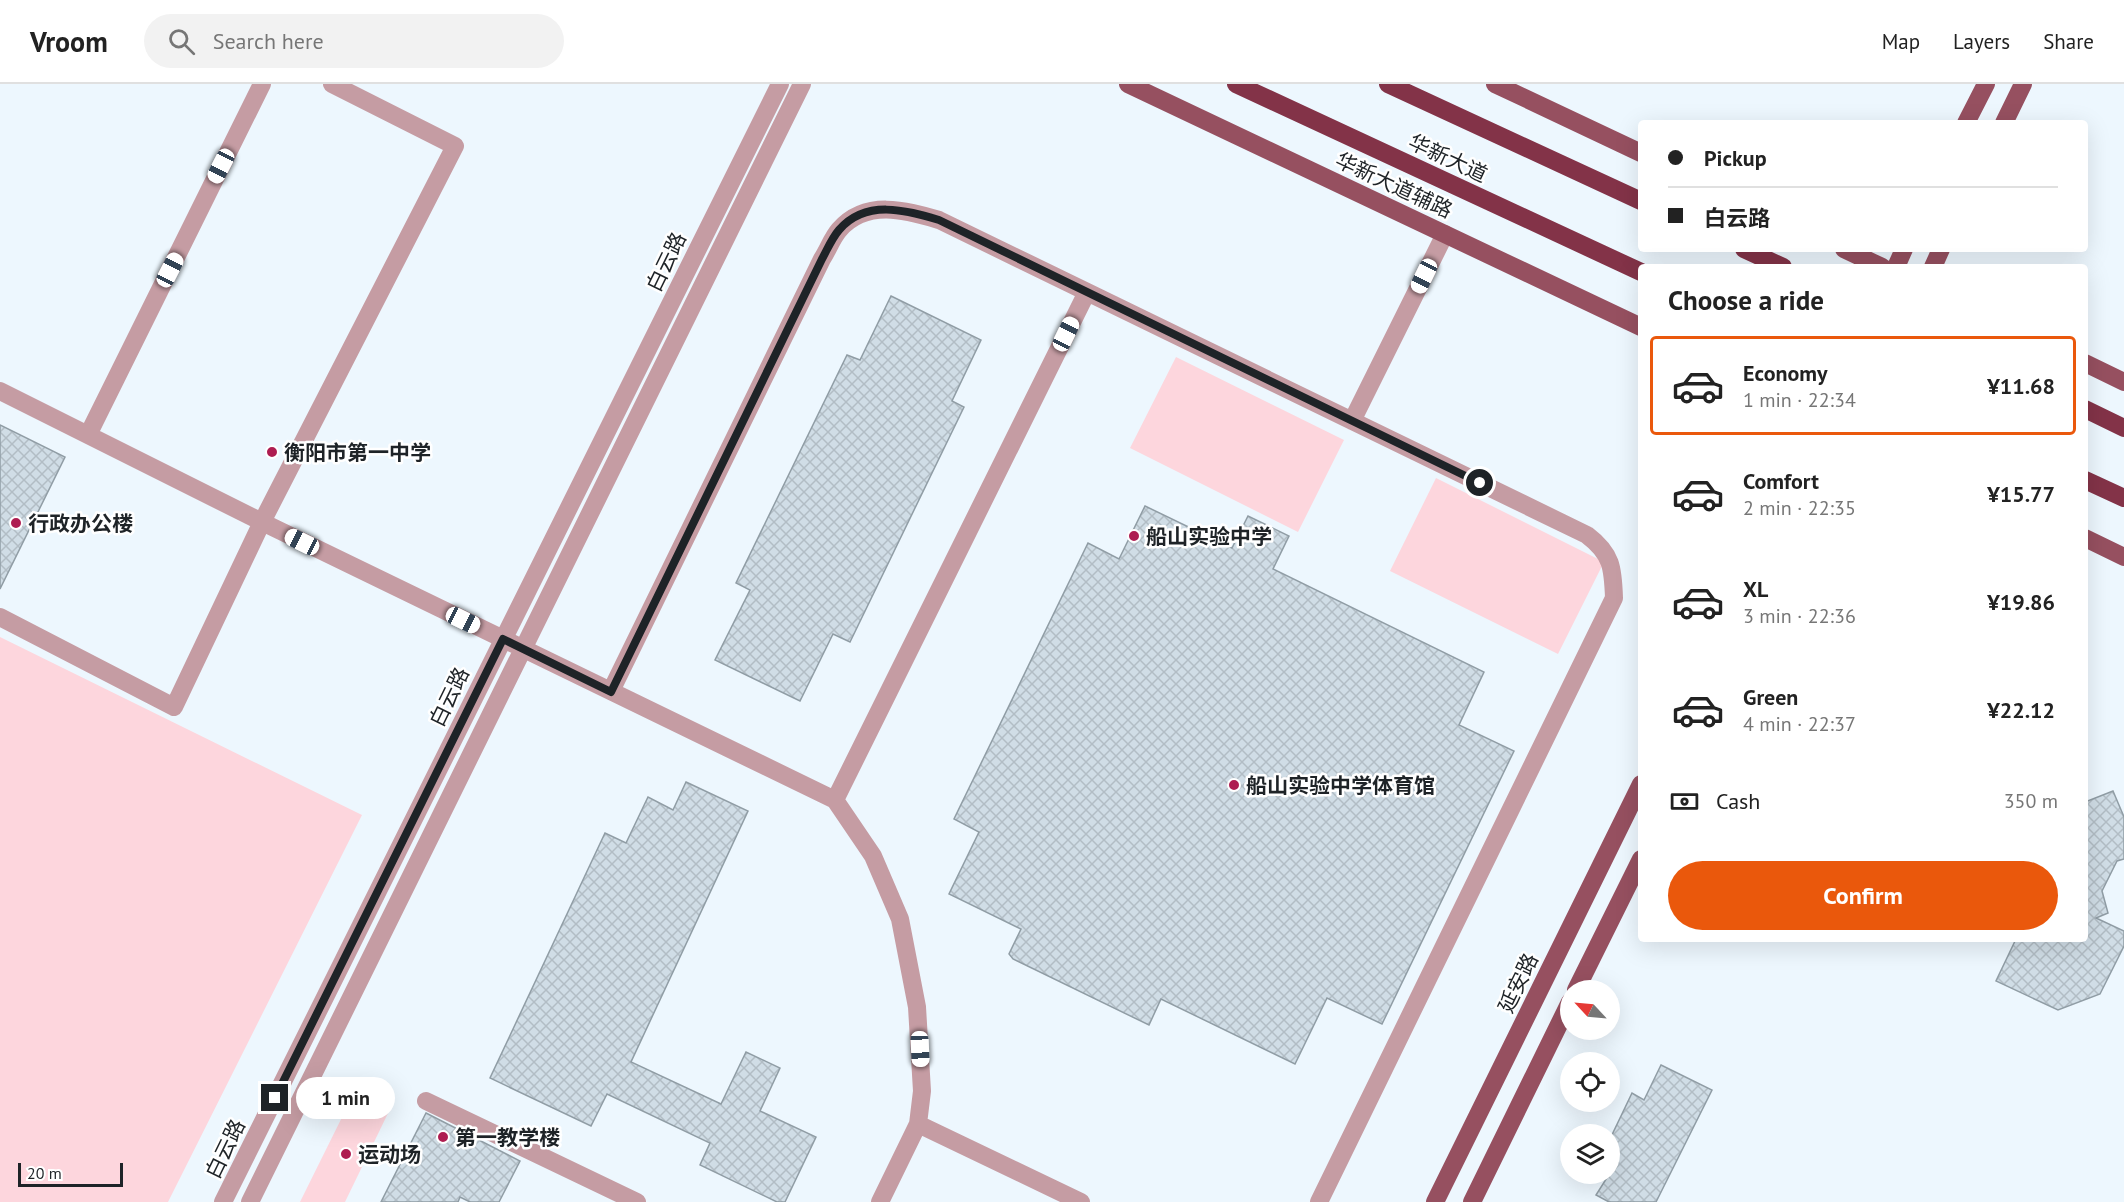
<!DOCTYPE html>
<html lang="en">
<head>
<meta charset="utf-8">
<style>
	:root { --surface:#fff; --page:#f2f2f2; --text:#222; --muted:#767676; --line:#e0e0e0; --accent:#ea580c }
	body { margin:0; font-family:"PT Sans","Noto Sans SC",sans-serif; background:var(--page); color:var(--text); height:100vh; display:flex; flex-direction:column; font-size:22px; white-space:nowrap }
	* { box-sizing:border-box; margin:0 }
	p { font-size:20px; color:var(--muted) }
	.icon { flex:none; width:33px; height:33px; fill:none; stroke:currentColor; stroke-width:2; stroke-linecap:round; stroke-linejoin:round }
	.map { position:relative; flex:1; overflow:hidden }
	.side { position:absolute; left:1638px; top:180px; width:450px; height:678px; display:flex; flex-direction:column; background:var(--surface); border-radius:6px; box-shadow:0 6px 24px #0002 }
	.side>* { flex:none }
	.banner { position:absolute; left:1638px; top:36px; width:450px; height:132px; border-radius:6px; box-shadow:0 6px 24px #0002; display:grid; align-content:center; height:132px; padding:0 30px; background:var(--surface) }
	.needle { width:39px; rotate:296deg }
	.controls { position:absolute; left:1560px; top:896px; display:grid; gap:12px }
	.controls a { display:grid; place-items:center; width:60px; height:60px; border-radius:50%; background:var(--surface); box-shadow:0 6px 24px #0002; font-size:30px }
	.scale { position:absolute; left:18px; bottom:15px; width:105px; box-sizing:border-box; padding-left:6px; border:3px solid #1e2327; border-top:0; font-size:16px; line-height:21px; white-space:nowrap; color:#1e2327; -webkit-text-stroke:4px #fff; paint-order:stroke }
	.end { position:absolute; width:27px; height:27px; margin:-14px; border:8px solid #1e2327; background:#fff; box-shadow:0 0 0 3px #fff }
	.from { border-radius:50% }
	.bubble { position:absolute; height:42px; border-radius:21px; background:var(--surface); box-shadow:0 6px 24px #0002; font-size:20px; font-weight:800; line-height:42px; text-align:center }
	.car { position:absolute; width:18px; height:36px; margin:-18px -9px; border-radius:8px; box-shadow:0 0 4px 2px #0007; background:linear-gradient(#fff 24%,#345 0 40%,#fff 0 76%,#345 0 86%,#fff 0) }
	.banner b { display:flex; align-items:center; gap:21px; height:57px; font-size:22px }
	.banner b+b { border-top:2px solid var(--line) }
	.banner i { width:15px; height:15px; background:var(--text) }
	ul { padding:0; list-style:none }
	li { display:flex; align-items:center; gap:18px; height:99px; margin:0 12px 9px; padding:0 18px; border:3px solid transparent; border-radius:6px }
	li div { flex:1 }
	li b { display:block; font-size:22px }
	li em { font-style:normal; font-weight:800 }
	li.current { border-color:var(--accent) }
	li>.icon { width:54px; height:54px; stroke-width:1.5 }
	h2 { padding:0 30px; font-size:27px; line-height:72px }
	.pay { display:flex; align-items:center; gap:15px; height:66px; padding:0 30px; font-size:22px }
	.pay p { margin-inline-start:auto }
	.button { display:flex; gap:12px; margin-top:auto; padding:12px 30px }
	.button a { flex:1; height:69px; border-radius:36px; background:var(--accent); color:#fff; font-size:24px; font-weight:800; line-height:69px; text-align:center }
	header { display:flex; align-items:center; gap:36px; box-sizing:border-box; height:84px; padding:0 30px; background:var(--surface); border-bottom:2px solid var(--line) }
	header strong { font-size:28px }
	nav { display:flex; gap:33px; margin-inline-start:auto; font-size:21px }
	.search { width:420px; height:54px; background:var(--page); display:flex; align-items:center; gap:15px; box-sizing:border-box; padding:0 21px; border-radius:33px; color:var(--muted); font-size:22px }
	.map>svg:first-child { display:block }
</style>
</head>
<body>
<header>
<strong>Vroom</strong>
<div class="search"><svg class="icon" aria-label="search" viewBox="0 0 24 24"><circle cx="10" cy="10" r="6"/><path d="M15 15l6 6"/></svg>Search here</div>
<nav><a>Map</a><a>Layers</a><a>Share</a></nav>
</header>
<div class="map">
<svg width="2124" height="1118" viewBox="0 0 2124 1118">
	<defs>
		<pattern id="building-cross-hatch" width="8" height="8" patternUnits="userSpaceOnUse" patternTransform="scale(1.5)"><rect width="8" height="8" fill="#d0dde6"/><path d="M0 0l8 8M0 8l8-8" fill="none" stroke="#b2bdc5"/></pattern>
	</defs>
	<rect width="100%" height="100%" fill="#edf7fe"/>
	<path fill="#fdd6dd" d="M 1176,273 L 1344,356 L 1298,448 L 1130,364 Z
		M 1436,394 L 1604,478 L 1558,570 L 1390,487 Z
		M 0,553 L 362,731 L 168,1118 L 0,1118 Z
		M 356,1005 L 391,1023 L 345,1118 L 300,1118 Z"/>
	<path fill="url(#building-cross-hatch)" stroke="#909da5" stroke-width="1.5" d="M 891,212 L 981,256 L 952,317 L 964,323 L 850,558 L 833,550 L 800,617 L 715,576 L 750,506 L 736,499 L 847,271 L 860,276 Z
		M 0,341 L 65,373 L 0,505 Z
		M 1145,422 L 1232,464 L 1248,432 L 1289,452 L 1273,485 L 1484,588 L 1459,641 L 1514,667 L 1382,940 L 1327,914 L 1295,980 L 1161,915 L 1149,941 L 1013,875 L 1009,870 L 1021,845 L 949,810 L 979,748 L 954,735 L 1088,459 L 1119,475 Z
		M 686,698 L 748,727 L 631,978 L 721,1020 L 746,968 L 780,984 L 760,1027 L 816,1053 L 785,1118 L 777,1118 L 700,1081 L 710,1059 L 607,1010 L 591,1042 L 490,994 L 605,749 L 626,759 L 648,713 L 673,726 Z
		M 2113,707 L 2124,733 L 2124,775 L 2117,777 L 2102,807 L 2108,829 L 2096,834 L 2124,847 L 2124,862 L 2100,910 L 2058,926 L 1996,897 L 2016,855 L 2085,855 L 2085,718 Z
		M 1661,981 L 1712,1006 L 1656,1118 L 1609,1118 L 1596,1111 L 1610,1089 L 1613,1076 L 1610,1074 L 1610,1055 L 1632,1009 L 1644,1016 Z
		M 426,1029 L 520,1077 L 499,1118 L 470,1118 L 460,1113 L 458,1118 L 381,1118 Z"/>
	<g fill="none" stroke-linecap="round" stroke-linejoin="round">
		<path stroke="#c59ca3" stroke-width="18" d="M 332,0 L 455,62 L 262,438 L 835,716 L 873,772 L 900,835 L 917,923 L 922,1007 L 918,1040 L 880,1118
			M 0,307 L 262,438 L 174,623 L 0,533
			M 1352,337 L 1445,150
			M 88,351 L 262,0
			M 611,607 L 822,175 C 828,166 832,154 839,146 C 866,115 905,126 939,136 L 1587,451 C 1612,470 1613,484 1614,514 L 1319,1118
			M 835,716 L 1087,208
			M 426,1017 L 637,1118
			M 918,1040 L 1081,1118
			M 223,1118 L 780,0
			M 250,1118 L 802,0"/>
		<path stroke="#965060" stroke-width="18" d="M 1128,0 L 1641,243
			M 1495,0 L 1641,69
			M 1966,39 L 1986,0
			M 2004,39 L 2023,0
			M 1844,165 L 1882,183
			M 1896,183 L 1904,165
			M 1933,183 L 1941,165
			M 2085,279 L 2124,298
			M 2085,454 L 2124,473
			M 1576,906 L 1641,775
			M 1435,1118 L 1641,700
			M 1472,1118 L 1570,918"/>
		<path stroke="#833348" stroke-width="18" d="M 1236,0 L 1641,188
			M 1388,0 L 1641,117
			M 1744,165 L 1783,183
			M 2085,325 L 2124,344
			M 2085,396 L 2124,414"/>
	</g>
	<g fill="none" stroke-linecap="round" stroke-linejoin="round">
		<path stroke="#1e2327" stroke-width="8" d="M 275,1014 L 503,555 L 611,608 L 822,175 C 827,166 832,154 839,146 C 866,115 905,126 939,136 L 1480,399"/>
	</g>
	<g fill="#ae1d51" stroke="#fff" stroke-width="2">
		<circle cx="272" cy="368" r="6"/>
		<circle cx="16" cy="439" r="6"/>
		<circle cx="1134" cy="452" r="6"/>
		<circle cx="1234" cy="701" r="6"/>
		<circle cx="443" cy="1053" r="6"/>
		<circle cx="346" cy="1070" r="6"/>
	</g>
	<g text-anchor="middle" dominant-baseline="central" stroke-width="5" stroke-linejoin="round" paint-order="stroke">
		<g font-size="21" fill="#1e2327" stroke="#fff">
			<text transform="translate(1448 74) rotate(25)">华新大道</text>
			<text transform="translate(1394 101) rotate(25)">华新大道辅路</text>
			<text transform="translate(666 178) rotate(-64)">白云路</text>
			<text transform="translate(449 613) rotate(-64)">白云路</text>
			<text transform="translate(1518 899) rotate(-64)">延安路</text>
			<text transform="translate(225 1065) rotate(-64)">白云路</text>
		</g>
		<g font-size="21" font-weight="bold" fill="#1e2327" stroke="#fff" text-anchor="start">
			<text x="284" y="368">衡阳市第一中学</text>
			<text x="28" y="439">行政办公楼</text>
			<text x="1146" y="452">船山实验中学</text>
			<text x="1246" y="701">船山实验中学体育馆</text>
			<text x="455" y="1053">第一教学楼</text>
			<text x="358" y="1070">运动场</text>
		</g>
	</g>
</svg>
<div class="controls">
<a><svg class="needle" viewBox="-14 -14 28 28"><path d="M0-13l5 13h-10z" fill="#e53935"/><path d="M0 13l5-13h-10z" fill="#767676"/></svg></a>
<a><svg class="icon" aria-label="locate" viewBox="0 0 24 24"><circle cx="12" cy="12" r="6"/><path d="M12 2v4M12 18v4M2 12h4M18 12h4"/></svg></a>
<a><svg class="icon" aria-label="layers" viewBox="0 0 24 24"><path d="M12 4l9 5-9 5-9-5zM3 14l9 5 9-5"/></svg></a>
</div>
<div class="scale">20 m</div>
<i class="end from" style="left:1480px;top:399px"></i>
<i class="end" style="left:275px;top:1014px"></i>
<div class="bubble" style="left:296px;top:993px;width:99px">1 min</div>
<i class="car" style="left:221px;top:82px;rotate:207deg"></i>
<i class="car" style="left:170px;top:186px;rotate:27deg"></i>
<i class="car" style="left:1424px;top:192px;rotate:206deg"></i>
<i class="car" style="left:1066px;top:250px;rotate:26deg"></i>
<i class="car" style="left:302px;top:458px;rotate:296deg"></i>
<i class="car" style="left:463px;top:536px;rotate:116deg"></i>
<i class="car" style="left:920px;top:965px;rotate:177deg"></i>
<div class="banner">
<b><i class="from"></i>Pickup</b>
<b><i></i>白云路</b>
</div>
<section class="side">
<h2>Choose a ride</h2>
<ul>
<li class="current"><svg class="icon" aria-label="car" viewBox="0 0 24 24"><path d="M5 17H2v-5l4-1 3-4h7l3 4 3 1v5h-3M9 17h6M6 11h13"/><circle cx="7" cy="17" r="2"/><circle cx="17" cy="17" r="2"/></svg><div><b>Economy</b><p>1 min · 22:34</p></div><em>¥11.68</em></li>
<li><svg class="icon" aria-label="car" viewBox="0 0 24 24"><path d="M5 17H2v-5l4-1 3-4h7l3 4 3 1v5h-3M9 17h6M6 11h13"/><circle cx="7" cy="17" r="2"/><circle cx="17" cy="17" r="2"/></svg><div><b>Comfort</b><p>2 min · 22:35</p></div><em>¥15.77</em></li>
<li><svg class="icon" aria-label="car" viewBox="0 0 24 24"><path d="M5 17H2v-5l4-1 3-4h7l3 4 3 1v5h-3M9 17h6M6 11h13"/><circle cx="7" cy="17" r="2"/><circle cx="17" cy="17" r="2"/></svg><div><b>XL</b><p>3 min · 22:36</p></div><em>¥19.86</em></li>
<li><svg class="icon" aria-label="car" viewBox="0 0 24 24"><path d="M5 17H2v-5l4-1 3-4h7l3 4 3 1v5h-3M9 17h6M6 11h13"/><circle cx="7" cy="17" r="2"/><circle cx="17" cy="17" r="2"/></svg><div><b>Green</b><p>4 min · 22:37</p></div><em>¥22.12</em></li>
</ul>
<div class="pay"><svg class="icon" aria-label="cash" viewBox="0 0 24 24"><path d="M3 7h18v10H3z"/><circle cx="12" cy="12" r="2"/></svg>Cash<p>350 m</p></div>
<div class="button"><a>Confirm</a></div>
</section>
</div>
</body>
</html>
